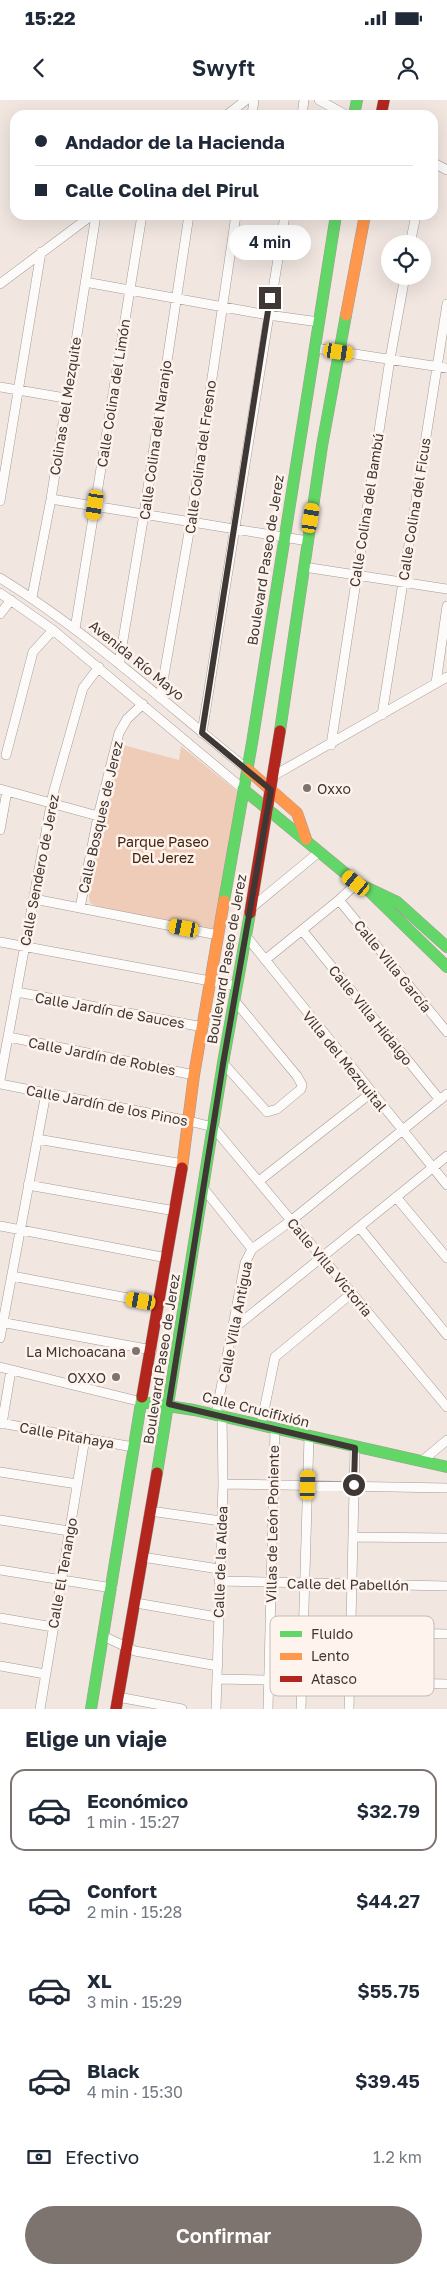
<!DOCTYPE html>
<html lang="es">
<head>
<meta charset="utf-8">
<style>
	:root { --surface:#fff; --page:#f2f2f3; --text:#1f2937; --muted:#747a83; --line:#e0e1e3; --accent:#7d7470 }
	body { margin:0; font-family:"Golos Text",sans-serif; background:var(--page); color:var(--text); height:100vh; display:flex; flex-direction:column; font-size:19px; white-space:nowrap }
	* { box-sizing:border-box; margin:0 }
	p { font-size:16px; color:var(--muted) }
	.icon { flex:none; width:28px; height:28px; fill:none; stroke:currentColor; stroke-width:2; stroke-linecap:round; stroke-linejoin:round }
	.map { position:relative; height:1609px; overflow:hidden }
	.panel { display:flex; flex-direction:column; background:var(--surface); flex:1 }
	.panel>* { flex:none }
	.hud { position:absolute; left:10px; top:10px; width:428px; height:110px; border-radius:15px; box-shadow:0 5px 20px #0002; display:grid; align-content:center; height:110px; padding:0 25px; background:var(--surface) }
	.controls { position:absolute; left:381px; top:135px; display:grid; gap:10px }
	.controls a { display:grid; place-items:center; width:50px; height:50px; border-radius:50%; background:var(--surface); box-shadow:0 5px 20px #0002; font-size:25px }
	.end { position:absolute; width:22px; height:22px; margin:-11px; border:6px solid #3f3733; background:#fff; box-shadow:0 0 0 2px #fff }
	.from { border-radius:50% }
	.bubble { position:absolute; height:35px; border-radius:18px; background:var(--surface); box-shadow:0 5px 20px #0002; font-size:16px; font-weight:600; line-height:35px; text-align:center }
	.car { position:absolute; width:15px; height:30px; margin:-15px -8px; border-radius:6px; box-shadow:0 0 4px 1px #0007; background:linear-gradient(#f5c518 24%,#345 0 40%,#f5c518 0 76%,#345 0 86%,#f5c518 0) }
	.hud b { display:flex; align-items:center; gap:18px; height:48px; font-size:19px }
	.hud b+b { border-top:1px solid var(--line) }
	.hud i { width:12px; height:12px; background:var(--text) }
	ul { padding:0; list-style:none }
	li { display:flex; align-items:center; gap:15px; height:82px; margin:0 10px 8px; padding:0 15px; border:2px solid transparent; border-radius:15px }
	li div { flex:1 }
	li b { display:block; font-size:19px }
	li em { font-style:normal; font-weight:600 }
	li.active { border-color:var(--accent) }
	li>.icon { width:45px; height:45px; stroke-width:1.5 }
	h2 { padding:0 25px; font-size:22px; line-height:60px }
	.pay { display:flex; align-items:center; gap:12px; height:55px; padding:0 25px; font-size:19px }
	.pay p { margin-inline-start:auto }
	.primary-button { display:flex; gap:10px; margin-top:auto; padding:10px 25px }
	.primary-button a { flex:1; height:58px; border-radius:30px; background:var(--accent); color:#fff; font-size:20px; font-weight:600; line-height:58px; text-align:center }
	.status { display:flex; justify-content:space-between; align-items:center; height:35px; padding:0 25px; background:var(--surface); direction:ltr }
	.status svg { height:14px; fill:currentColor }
	header { display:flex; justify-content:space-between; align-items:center; height:65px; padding:0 25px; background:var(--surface); font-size:22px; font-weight:600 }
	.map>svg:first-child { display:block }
</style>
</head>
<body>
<div class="status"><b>15:22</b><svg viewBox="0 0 49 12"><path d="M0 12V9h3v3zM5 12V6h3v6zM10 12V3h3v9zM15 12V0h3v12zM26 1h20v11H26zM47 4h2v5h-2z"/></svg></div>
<header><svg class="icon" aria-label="back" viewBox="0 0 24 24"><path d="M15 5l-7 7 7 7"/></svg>Swyft<svg class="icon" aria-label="person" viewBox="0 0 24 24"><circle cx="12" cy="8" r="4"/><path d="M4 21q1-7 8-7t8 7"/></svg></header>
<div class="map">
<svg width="447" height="1609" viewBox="0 0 447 1609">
	<rect width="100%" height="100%" fill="#f1e6e0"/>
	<path fill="#efccb7" d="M 123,645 L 179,660 L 181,646 L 238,692 L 216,826 L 212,829 L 101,808 L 90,803 L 89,795 L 103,716 Z"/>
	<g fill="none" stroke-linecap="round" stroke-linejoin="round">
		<defs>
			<path id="street" d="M 319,0 L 346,15
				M 227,15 L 246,0
				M 252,15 L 254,0
				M 302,15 L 304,0
				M 432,62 L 447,70
				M 410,144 L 416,115
				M 85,182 L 268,215 L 319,222
				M 0,184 L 92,115
				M 315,248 L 447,268
				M 0,287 L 65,298
				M 51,399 L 308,441
				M 0,401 L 41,152
				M 304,467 L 447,489
				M 0,478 C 88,532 166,604 247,669
				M 0,493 L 53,530 L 243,689
				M 32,497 L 51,399 L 96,115
				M 0,514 L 11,500
				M 75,529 L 142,115
				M 119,564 L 144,414 L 189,115
				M 436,583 L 447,506
				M 160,598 L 191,421 L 236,115
				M 382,615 L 447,204
				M 202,633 L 285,115
				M 331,645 L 390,259 L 405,176
				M 6,655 L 33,552 L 53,530
				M 273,676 L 447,577
				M 0,689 L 98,716
				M 0,730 L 7,691
				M 34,799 L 218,835
				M 339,800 L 447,932
				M 80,808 L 98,716 L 119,633 L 127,619 L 143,604
				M 250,809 L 319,752
				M 302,830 L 440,1000
				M 246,836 L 447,1085
				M 0,842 L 237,886
				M 265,860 L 339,800 L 357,783
				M 17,892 L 203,927
				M 9,937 L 194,975
				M 223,963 L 267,1012 L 277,1009 L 301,989 L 302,985 L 297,976 L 235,901
				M 0,980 L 53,694 L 83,588 L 99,567
				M 0,984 L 189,1021 L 213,1027 L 447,1307
				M 37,1039 L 183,1064
				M 259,1081 L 371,993
				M 28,1085 L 175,1111
				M 204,1089 L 252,1149
				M 396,1097 L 447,1158
				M 0,1126 L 167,1158
				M 360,1128 L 447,1235
				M 12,1176 L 159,1204
				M 0,1222 L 152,1250
				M 233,1229 L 447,1056
				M 0,1238 L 46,993
				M 0,1267 L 142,1302
				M 216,1314 L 245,1163 L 252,1149 L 292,1120 L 447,994
				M 0,1323 L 133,1347
				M 2,1324 L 11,1270
				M 261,1325 L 275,1257 L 352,1193
				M 422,1361 L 447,1340
				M 0,1372 L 77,1384
				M 223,1384 L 447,1388
				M 150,1411 L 221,1421
				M 0,1420 L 69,1431
				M 353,1437 L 447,1438
				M 142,1457 L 219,1469
				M 0,1470 L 112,1488
				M 219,1481 L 447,1486
				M 136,1503 L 217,1517
				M 0,1518 L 53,1527
				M 351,1532 L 447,1534
				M 103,1536 L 135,1551 L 218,1566
				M 0,1566 L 45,1574
				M 217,1579 L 447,1584
				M 118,1597 L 182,1609
				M 40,1609 L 85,1338
				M 216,1609 L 223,1384 L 222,1315
				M 268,1609 L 275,1329
				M 301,1609 L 309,1337
				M 349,1609 L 355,1347"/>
			<path id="fast" d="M 354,15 L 357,0
				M 280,631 L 322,346 L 346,215
				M 243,689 L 357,783 L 397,802 L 447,847
				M 366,788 L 447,867
				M 224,801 L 252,643 L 336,115
				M 142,1302 L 194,1310 L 447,1367
				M 157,1373 L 223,963 L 250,813
				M 91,1609 L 142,1297"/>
			<path id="slow" d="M 346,215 L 365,115
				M 247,669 L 297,713 L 306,739
				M 182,1068 L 194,975 L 224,801"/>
			<path id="jam" d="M 381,15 L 384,0
				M 250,813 L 280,631
				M 142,1297 L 182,1068
				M 116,1609 L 157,1373"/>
		</defs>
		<use href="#street" stroke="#a39b96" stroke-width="10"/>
		<use href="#fast" stroke="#a39b96" stroke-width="12"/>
		<use href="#slow" stroke="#a39b96" stroke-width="12"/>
		<use href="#jam" stroke="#a39b96" stroke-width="12"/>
		<use href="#street" stroke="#fdfbfa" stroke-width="9"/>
		<use href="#fast" stroke="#63d668" stroke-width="11"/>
		<use href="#slow" stroke="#ff974d" stroke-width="11"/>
		<use href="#jam" stroke="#b3261e" stroke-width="11"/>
	</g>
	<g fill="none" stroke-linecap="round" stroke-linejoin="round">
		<path stroke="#3f3733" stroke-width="6" d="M 270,198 L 202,633 L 271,690 L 223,964 L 169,1304 L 355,1348 L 354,1385"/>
	</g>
	<g fill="#7d7470" stroke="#fff3ed" stroke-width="2">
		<circle cx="307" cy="688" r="5"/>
		<circle cx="136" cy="1251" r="5"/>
		<circle cx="116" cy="1277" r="5"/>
	</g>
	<g text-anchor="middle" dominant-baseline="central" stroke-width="5" stroke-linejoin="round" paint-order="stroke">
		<g font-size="14" fill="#3f3733" stroke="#fff3ed">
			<text transform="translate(113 293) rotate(-81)">Calle Colina del Limón</text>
			<text transform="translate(65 306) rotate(-81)">Colinas del Mezquite</text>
			<text transform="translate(155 340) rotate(-82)">Calle Colina del Naranjo</text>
			<text transform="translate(200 357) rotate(-82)">Calle Colina del Fresno</text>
			<text transform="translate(414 409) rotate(-81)">Calle Colina del Ficus</text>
			<text transform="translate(366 410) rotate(-81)">Calle Colina del Bambú</text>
			<text transform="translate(265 460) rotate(-81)">Boulevard Paseo de Jerez</text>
			<text transform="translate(137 560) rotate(39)">Avenida Río Mayo</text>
			<text transform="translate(100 717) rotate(-77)">Calle Bosques de Jerez</text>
			<text transform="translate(39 770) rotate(-79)">Calle Sendero de Jerez</text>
			<text transform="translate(226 859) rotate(-80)">Boulevard Paseo de Jerez</text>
			<text transform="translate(393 866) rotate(51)">Calle Villa García</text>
			<text transform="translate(110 910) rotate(10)">Calle Jardín de Sauces</text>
			<text transform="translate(371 915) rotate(51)">Calle Villa Hidalgo</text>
			<text transform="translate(102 956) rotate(11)">Calle Jardín de Robles</text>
			<text transform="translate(345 961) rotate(51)">Villa del Mezquital</text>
			<text transform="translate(107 1005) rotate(11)">Calle Jardín de los Pinos</text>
			<text transform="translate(330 1167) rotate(50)">Calle Villa Victoria</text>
			<text transform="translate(235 1222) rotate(-79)">Calle Villa Antigua</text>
			<text transform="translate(161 1259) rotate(-81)">Boulevard Paseo de Jerez</text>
			<text transform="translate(256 1309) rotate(14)">Calle Crucifixión</text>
			<text transform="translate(67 1335) rotate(10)">Calle Pitahaya</text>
			<text transform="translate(272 1424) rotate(-89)">Villas de León Poniente</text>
			<text transform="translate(220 1462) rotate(-88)">Calle de la Aldea</text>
			<text transform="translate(62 1473) rotate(-80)">Calle El Tenango</text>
			<text transform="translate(348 1484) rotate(1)">Calle del Pabellón</text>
		</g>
		<g font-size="14" fill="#3f3733" stroke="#fff3ed" text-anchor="end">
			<text x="317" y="688" text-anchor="start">Oxxo</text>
			<text x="126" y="1251">La Michoacana</text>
			<text x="106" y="1277">OXXO</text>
		</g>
		<g font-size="14" fill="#41210c" stroke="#fff3ed">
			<text x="163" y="741">Parque Paseo<tspan x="163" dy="16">Del Jerez</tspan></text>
		</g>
	</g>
	<rect x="270" y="1516" width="164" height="80" rx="8" fill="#fff3ed" stroke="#c5bbb5" stroke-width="1"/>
	<rect x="280" y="1531" width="22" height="6" fill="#63d668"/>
	<rect x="280" y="1553" width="22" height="7" fill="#ff974d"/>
	<rect x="280" y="1576" width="22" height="6" fill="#b3261e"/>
	<g font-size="14" fill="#3f3733">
		<text x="311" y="1539">Fluido</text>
		<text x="311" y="1561">Lento</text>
		<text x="311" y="1584">Atasco</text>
	</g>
</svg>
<div class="controls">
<a><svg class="icon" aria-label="locate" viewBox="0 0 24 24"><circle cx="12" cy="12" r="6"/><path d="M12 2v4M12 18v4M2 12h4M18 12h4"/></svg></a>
</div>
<i class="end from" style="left:354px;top:1385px"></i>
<i class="end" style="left:270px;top:198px"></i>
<div class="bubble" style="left:229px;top:125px;width:82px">4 min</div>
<i class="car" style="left:339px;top:252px;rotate:99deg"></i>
<i class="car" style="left:95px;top:405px;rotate:189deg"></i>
<i class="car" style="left:311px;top:418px;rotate:9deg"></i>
<i class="car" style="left:356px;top:783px;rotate:309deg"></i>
<i class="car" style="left:184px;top:828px;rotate:281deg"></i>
<i class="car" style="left:141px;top:1201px;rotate:280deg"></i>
<i class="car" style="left:308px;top:1385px;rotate:2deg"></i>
<div class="hud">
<b><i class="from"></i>Andador de la Hacienda</b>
<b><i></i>Calle Colina del Pirul</b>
</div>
</div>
<section class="panel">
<h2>Elige un viaje</h2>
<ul>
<li class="active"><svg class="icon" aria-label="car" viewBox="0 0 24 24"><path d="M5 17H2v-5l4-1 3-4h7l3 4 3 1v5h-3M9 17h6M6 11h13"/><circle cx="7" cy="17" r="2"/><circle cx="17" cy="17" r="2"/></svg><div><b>Económico</b><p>1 min · 15:27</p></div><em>$32.79</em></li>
<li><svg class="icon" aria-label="car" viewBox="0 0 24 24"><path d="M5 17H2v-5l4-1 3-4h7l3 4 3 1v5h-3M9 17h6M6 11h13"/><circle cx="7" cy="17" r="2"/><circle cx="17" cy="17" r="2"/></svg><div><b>Confort</b><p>2 min · 15:28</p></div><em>$44.27</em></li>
<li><svg class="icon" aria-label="car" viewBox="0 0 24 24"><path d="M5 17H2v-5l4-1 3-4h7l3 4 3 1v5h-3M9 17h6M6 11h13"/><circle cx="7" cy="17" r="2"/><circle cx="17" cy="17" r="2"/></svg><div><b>XL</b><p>3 min · 15:29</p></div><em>$55.75</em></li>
<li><svg class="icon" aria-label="car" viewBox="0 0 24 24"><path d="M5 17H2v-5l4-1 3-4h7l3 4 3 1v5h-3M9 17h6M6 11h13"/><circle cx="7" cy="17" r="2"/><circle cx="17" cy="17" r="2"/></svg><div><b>Black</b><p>4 min · 15:30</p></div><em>$39.45</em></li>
</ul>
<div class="pay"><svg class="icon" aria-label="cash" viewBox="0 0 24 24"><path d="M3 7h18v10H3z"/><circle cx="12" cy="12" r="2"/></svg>Efectivo<p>1.2 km</p></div>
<div class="primary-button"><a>Confirmar</a></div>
</section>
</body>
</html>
